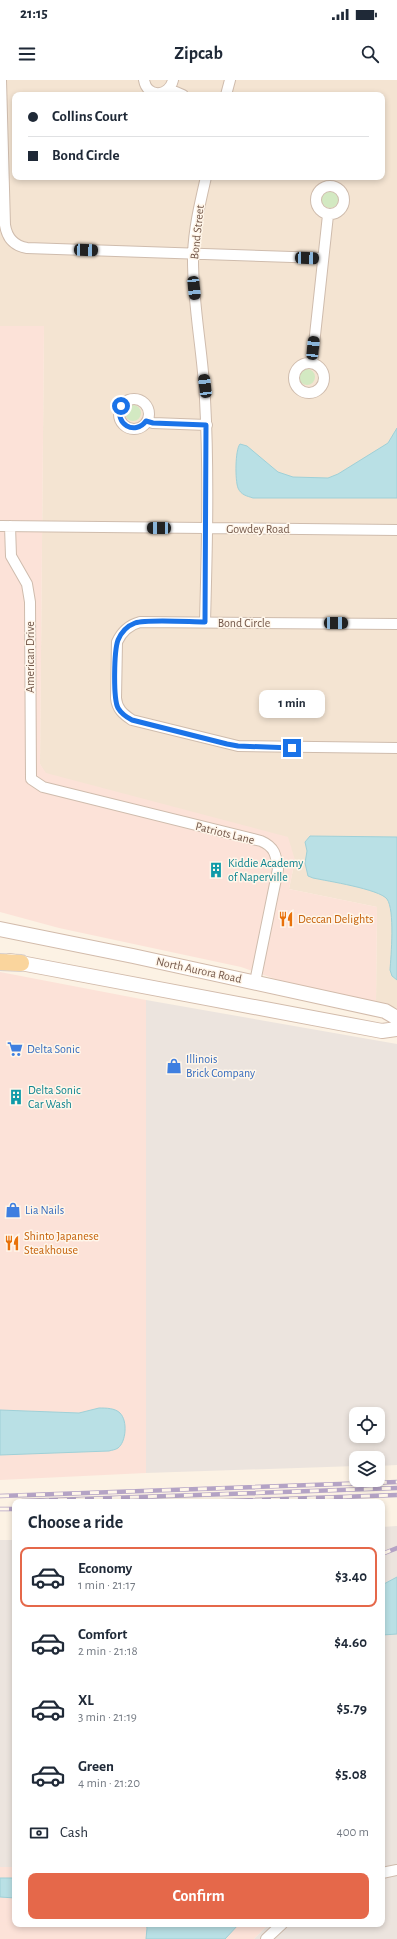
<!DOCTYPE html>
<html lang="en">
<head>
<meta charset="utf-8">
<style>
	:root { --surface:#fff; --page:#f6f6f7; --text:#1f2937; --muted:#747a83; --line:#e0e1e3; --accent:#e5684a }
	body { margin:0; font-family:"Alegreya Sans",sans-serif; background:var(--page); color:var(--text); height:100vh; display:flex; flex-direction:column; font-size:15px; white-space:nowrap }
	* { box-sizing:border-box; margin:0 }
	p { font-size:13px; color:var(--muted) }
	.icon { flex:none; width:22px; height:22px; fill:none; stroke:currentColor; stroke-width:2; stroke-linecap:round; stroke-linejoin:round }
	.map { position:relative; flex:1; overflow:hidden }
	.panel { position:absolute; left:12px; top:1419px; width:373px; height:428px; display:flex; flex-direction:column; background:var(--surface); border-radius:8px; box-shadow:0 2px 6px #0003 }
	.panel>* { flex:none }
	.guide { position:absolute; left:12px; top:12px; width:373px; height:88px; border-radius:8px; box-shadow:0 2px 6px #0003; display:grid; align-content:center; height:88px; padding:0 16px; background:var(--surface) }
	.fabs { position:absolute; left:349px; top:1327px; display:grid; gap:8px }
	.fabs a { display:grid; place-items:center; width:36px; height:36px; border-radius:8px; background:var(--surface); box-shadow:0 2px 6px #0003; font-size:20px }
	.end { position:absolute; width:18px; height:18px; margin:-9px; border:5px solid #1a73e8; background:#fff; box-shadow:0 0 0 2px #fff }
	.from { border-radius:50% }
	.bubble { position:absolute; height:28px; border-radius:8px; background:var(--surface); box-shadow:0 2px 6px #0003; font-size:13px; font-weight:700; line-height:28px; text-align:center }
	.car { position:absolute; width:12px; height:24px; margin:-12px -6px; border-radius:5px; box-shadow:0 0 3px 1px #0007; background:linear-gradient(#222 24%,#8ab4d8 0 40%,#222 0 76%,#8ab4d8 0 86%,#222 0) }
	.guide b { display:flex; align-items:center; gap:14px; height:38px; font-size:15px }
	.guide b+b { border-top:1px solid var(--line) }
	.guide i { width:10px; height:10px; background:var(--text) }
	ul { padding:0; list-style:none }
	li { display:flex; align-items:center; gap:12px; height:60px; margin:0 8px 6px; padding:0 8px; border:2px solid transparent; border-radius:8px }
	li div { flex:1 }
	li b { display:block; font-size:15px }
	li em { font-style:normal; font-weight:700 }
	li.current { border-color:var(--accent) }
	li>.icon { width:36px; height:36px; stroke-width:1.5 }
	h2 { padding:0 16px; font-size:18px; line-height:48px }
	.pay { display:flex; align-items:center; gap:10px; height:44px; padding:0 16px; font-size:15px }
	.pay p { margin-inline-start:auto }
	.cta { display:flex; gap:8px; margin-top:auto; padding:8px 16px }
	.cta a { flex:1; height:46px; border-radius:8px; background:var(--accent); color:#fff; font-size:16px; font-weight:700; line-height:46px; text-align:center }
	.status { display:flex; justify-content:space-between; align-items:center; height:28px; padding:0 20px; background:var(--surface); direction:ltr }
	.status svg { height:11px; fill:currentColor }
	header { display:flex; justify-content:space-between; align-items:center; height:52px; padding:0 16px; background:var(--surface); font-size:18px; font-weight:700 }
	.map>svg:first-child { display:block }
</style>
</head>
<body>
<div class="status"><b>21:15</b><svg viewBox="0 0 49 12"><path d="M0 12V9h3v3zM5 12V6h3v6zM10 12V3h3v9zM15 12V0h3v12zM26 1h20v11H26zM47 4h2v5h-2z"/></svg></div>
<header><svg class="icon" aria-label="menu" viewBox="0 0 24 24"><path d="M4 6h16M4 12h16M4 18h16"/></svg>Zipcab<svg class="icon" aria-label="search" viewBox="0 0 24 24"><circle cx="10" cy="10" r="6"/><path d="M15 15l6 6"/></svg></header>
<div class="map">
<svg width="397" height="1859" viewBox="0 0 397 1859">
	<rect width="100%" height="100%" fill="#fcf2e4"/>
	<path fill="#f4e4d2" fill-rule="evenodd" d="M 0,0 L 397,0 L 397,928 L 376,923 L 377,827 L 289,809 L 295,780 L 45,693 L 40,684 L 44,247 L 0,246 ZM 15,15 L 382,15 L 382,97 L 15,97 Z"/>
	<path fill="#fce2d8" d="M 0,246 L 44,246 L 40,684 L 46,693 L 288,757 L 295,780 L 289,809 L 377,827 L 376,923 L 275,899 L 241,887 L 59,848 L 0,832 Z
		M 0,892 L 146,920 L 146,1393 L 0,1400 Z
		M 0,1787 L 15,1787 L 15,1844 L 269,1844 L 254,1859 L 0,1859 Z"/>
	<path fill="#ece4de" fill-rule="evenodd" d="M 146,920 L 397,964 L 397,1385 L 378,1386 L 378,1378 L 356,1378 L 356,1386 L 146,1393 ZM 356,1334 L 378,1334 L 378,1356 L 356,1356 Z
		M 397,1446 L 397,1859 L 254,1859 L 269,1844 L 382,1844 L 382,1447 Z
		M 0,1460 L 15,1460 L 15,1787 L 0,1787 Z"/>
	<path fill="#d3e9c2" d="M321 119a9 9 0 1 1 18 0a9 9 0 1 1-18 0Z
		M299 297a8 8 0 1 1 16 0a8 8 0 1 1-16 0Z
		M125 333a8 8 0 1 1 16 0a8 8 0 1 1-16 0Z"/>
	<path fill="#b9e0e5" stroke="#9fd0d7" d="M 397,348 L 397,418 L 253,418 C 247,416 241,415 238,408 C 235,400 235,370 240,364 L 247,366 L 278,392 L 293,397 L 328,398 L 338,394 L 388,363 Z
		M 310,756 L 397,757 L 397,900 L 392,896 L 390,890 C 391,876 395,830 387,819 C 379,809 327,801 313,798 L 308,796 L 305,783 L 307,771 L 305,762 Z
		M 99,1328 C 106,1328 115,1328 120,1333 C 128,1341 126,1362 118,1368 C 115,1370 112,1370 109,1371 L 0,1375 L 0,1330 L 79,1333 Z
		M 397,1497 L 397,1554 L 382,1555 L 382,1505 Z
		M 0,1798 L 15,1798 L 15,1818 L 0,1817 Z
		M 146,1844 L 239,1844 L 225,1859 L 146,1859 L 147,1848 Z"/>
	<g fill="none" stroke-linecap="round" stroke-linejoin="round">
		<defs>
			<path id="minor" d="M 1,0 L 5,145 C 7,158 14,166 27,168 L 322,178
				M 144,0 C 147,18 169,17 173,0
				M 169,9 L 183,15
				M 226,15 L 230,0
				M316 120a14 14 0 1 1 28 0a14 14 0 1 1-28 0Z
				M 312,283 L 328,135
				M294 298a15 15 0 1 1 30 0a15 15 0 1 1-30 0Z
				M119 334a15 15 0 1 1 30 0a15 15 0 1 1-30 0Z
				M 147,341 L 153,343 L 207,345
				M 0,446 L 397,450
				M 10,446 L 11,476 L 27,504 L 30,522 L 31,699 L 43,707 L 261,761 C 275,767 276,775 278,789 L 255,902
				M 205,542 C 207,468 209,393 205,319 C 203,271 192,223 193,174 C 194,148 200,123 206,97
				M 397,544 L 140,542 C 129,545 122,551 117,562 L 116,618 C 117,629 123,634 132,640 L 238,666 L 397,668
				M 382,1793 L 397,1790
				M 266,1859 L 282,1844"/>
			<path id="secondary" d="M 0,849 L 133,876 L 385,931 L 397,938
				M 10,881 L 382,951 L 397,949"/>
			<path id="primary" d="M 0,882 L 21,883"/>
		</defs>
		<use href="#minor" stroke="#cfbcad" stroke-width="12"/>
		<use href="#secondary" stroke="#d2bbab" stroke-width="16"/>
		<use href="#primary" stroke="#d8d0cc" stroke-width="18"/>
		<use href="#minor" stroke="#fff" stroke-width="10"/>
		<use href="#secondary" stroke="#fff" stroke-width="14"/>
		<use href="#primary" stroke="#fad59d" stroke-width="16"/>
		<defs>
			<path id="rail" d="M 0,1416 L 397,1402
				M 22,1421 L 397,1408
				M 199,1422 L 397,1415
				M 0,1429 L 15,1429
				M 382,1474 L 397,1468"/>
		</defs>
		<use href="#rail" stroke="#b4a3c5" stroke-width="4.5"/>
		<use href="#rail" stroke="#fff6ea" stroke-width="3" stroke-dasharray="9" stroke-linecap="butt"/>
	</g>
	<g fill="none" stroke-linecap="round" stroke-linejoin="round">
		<path stroke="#1a73e8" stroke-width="5" d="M 121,326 C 114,344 135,356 146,341 L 153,343 L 206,345 L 205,542 C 190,542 147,539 135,543 C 127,546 121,553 118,560 C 114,571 113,618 118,628 C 121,633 126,637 132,640 L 227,664 L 238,666 L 292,668"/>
	</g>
	<defs>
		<symbol id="building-bare" viewBox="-9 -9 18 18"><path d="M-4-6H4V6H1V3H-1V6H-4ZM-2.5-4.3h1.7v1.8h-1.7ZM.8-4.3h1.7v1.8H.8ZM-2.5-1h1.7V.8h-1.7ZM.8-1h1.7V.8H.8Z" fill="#0f9aa8" stroke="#fff6ea" stroke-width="2.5" paint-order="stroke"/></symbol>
		<symbol id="restaurant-bare" viewBox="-9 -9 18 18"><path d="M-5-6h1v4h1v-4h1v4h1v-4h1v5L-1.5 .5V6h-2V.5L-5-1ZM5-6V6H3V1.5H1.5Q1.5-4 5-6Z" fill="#e8710a" stroke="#fff6ea" stroke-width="2.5" paint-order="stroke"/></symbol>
		<symbol id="supermarket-bare" viewBox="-9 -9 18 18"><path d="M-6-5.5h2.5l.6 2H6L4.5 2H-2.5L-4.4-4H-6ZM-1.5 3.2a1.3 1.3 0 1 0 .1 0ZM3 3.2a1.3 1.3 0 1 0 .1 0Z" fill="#3f7fe0" stroke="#fff6ea" stroke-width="2.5" paint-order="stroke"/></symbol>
		<symbol id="shop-bare" viewBox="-9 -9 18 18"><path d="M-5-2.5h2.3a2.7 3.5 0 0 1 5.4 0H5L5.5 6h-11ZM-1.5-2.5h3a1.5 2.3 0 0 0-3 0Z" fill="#3f7fe0" stroke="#fff6ea" stroke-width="2.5" paint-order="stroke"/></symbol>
	</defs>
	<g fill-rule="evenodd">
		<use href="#building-bare" x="205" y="779" width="22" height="22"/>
		<use href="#restaurant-bare" x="275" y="828" width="22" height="22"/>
		<use href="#supermarket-bare" x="4" y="958" width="22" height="22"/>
		<use href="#shop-bare" x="163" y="975" width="22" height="22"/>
		<use href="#building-bare" x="5" y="1006" width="22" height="22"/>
		<use href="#shop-bare" x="2" y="1119" width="22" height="22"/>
		<use href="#restaurant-bare" x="1" y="1152" width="22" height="22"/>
	</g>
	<g text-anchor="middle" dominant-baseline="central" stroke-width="3" stroke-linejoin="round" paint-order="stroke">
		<g font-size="12" fill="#74584a" stroke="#fff6ea">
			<text transform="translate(197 152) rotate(-84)">Bond Street</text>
			<text x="258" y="449">Gowdey Road</text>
			<text x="244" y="543">Bond Circle</text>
			<text transform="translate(30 577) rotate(-90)">American Drive</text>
			<text transform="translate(225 753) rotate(14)">Patriots Lane</text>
			<text transform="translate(199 890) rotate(12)">North Aurora Road</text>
		</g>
		<g font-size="12" fill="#0d838f" stroke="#fff6ea" text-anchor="start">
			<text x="228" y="783">Kiddie Academy<tspan x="228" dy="14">of Naperville</tspan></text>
			<text x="28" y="1010">Delta Sonic<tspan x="28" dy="14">Car Wash</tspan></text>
		</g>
		<g font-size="12" fill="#c56008" stroke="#fff6ea" text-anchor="start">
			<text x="298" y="839">Deccan Delights</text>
			<text x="24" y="1156">Shinto Japanese<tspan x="24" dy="14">Steakhouse</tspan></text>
		</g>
		<g font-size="12" fill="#366cbe" stroke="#fff6ea" text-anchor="start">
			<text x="27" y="969">Delta Sonic</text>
			<text x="186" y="979">Illinois<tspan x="186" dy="14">Brick Company</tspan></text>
			<text x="25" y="1130">Lia Nails</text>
		</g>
	</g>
</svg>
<div class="fabs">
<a><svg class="icon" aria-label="locate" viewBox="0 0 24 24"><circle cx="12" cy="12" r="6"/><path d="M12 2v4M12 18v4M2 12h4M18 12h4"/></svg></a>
<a><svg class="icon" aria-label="layers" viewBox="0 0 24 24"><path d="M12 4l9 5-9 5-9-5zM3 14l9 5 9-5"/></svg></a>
</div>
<i class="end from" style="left:121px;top:326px"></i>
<i class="end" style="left:292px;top:668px"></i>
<div class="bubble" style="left:259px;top:610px;width:66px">1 min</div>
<i class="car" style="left:86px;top:170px;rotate:92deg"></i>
<i class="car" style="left:307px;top:178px;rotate:92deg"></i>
<i class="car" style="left:194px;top:208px;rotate:174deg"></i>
<i class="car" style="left:313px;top:268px;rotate:6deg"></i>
<i class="car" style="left:205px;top:306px;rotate:353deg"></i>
<i class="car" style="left:159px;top:448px;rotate:271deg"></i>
<i class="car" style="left:336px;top:543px;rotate:90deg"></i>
<div class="guide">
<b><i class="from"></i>Collins Court</b>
<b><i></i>Bond Circle</b>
</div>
<section class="panel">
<h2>Choose a ride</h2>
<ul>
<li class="current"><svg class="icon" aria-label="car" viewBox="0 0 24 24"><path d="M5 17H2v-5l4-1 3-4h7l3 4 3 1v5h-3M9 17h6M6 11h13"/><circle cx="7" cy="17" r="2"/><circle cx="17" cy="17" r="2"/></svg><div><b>Economy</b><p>1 min · 21:17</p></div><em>$3.40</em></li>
<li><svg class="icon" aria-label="car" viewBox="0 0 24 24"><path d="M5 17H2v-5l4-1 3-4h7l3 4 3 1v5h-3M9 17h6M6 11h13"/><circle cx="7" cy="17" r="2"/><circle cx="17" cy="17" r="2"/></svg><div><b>Comfort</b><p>2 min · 21:18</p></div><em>$4.60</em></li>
<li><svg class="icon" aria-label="car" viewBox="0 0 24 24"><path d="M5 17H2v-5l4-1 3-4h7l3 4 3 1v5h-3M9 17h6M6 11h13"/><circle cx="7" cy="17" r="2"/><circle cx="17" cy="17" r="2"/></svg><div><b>XL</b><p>3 min · 21:19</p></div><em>$5.79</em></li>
<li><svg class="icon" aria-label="car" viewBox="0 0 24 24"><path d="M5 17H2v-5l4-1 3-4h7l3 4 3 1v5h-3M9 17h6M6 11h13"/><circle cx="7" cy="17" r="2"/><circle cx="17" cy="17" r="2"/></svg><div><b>Green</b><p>4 min · 21:20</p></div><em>$5.08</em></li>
</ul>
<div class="pay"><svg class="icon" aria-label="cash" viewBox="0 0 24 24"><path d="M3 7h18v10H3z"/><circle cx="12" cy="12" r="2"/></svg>Cash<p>400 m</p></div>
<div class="cta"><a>Confirm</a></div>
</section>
</div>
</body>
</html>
